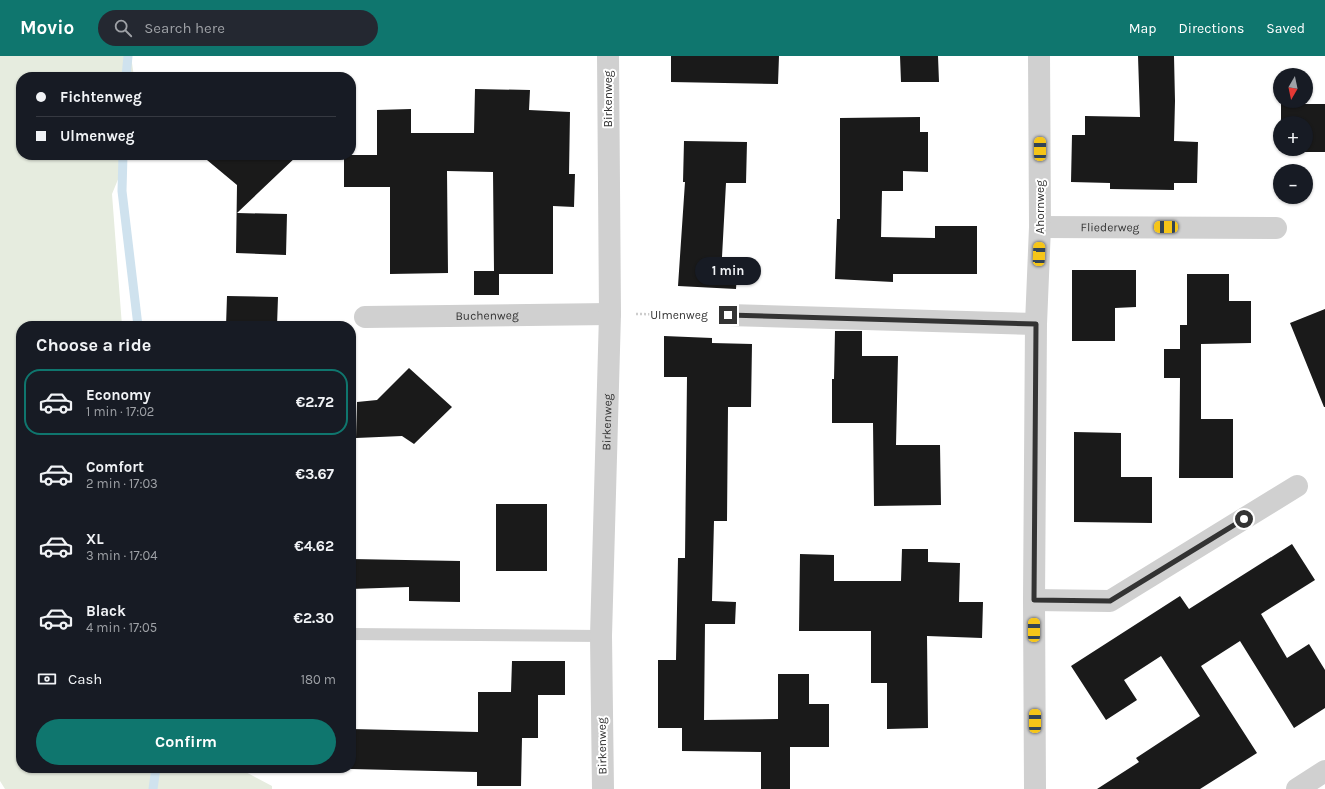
<!DOCTYPE html>
<html lang="en">
<head>
<meta charset="utf-8">
<style>
	:root { --surface:#171b24; --page:#242831; --text:#f1f3f6; --muted:#9ea1a6; --line:#363941; --accent:#0f766e }
	body { margin:0; font-family:Karla,sans-serif; background:var(--page); color:var(--text); height:100vh; display:flex; flex-direction:column; font-size:15px; white-space:nowrap }
	* { box-sizing:border-box; margin:0 }
	p { font-size:13px; color:var(--muted) }
	.icon { flex:none; width:22px; height:22px; fill:none; stroke:currentColor; stroke-width:2; stroke-linecap:round; stroke-linejoin:round }
	.map { position:relative; flex:1; overflow:hidden }
	.drawer { position:absolute; left:16px; top:265px; width:340px; height:452px; display:flex; flex-direction:column; background:var(--surface); border-radius:16px; box-shadow:0 1px 3px #0004 }
	.drawer>* { flex:none }
	.guide { position:absolute; left:16px; top:16px; width:340px; height:88px; border-radius:16px; box-shadow:0 1px 3px #0004; display:grid; align-content:center; height:88px; padding:0 20px; background:var(--surface) }
	.needle { width:26px; rotate:189deg }
	.controls { position:absolute; left:1273px; top:12px; display:grid; gap:8px }
	.controls a { display:grid; place-items:center; width:40px; height:40px; border-radius:50%; background:var(--surface); box-shadow:0 1px 3px #0004; font-size:20px }
	.end { position:absolute; width:18px; height:18px; margin:-9px; border:5px solid #333; background:#fff; box-shadow:0 0 0 2px #fff }
	.from { border-radius:50% }
	.bubble { position:absolute; height:28px; border-radius:14px; background:var(--surface); box-shadow:0 1px 3px #0004; font-size:13px; font-weight:700; line-height:28px; text-align:center }
	.car { position:absolute; width:12px; height:24px; margin:-12px -6px; border-radius:5px; box-shadow:0 0 3px 1px #0007; background:linear-gradient(#f5c518 24%,#345 0 40%,#f5c518 0 76%,#345 0 86%,#f5c518 0) }
	.guide b { display:flex; align-items:center; gap:14px; height:38px; font-size:15px }
	.guide b+b { border-top:1px solid var(--line) }
	.guide i { width:10px; height:10px; background:var(--text) }
	ul { padding:0; list-style:none }
	li { display:flex; align-items:center; gap:12px; height:66px; margin:0 8px 6px; padding:0 12px; border:2px solid transparent; border-radius:16px }
	li div { flex:1 }
	li b { display:block; font-size:15px }
	li em { font-style:normal; font-weight:700 }
	li.selected { border-color:var(--accent) }
	li>.icon { width:36px; height:36px; stroke-width:1.5 }
	h2 { padding:0 20px; font-size:18px; line-height:48px }
	.pay { display:flex; align-items:center; gap:10px; height:44px; padding:0 20px; font-size:15px }
	.pay p { margin-inline-start:auto }
	.action { display:flex; gap:8px; margin-top:auto; padding:8px 20px }
	.action a { flex:1; height:46px; border-radius:24px; background:var(--accent); color:#fff; font-size:16px; font-weight:700; line-height:46px; text-align:center }
	header { display:flex; align-items:center; gap:24px; box-sizing:border-box; height:56px; padding:0 20px; background:var(--accent); color:#fff }
	header strong { font-size:19px }
	nav { display:flex; gap:22px; margin-inline-start:auto; font-size:14px }
	.search { width:280px; height:36px; background:var(--page); display:flex; align-items:center; gap:10px; box-sizing:border-box; padding:0 14px; border-radius:22px; color:var(--muted); font-size:15px }
	.map>svg:first-child { display:block }
</style>
</head>
<body>
<header>
<strong>Movio</strong>
<div class="search"><svg class="icon" aria-label="search" viewBox="0 0 24 24"><circle cx="10" cy="10" r="6"/><path d="M15 15l6 6"/></svg>Search here</div>
<nav><a>Map</a><a>Directions</a><a>Saved</a></nav>
</header>
<div class="map">
<svg width="1325" height="733" viewBox="0 0 1325 733">
	<rect width="100%" height="100%" fill="#fff"/>
	<path fill="#e6ecdf" d="M 0,0 L 131,0 L 134,21 L 21,21 L 21,99 L 128,99 L 112,138 L 122,270 L 21,270 L 21,712 L 238,712 L 272,730 L 272,733 L 5,733 L 0,725 Z"/>
	<g fill="none" stroke-linecap="round" stroke-linejoin="round">
		<path stroke="#cfe2ee" stroke-width="9" d="M 126,21 L 128,0
			M 123,99 L 122,135 L 138,270
			M 153,733 L 156,712"/>
	</g>
	<path fill="#1a1a1a" d="M 671,0 L 779,0 L 778,28 L 671,26 Z
		M 900,0 L 938,0 L 939,26 L 901,26 Z
		M 1138,0 L 1174,0 L 1175,45 L 1174,85 L 1198,86 L 1197,127 L 1174,127 L 1174,134 L 1110,133 L 1110,127 L 1071,126 L 1072,79 L 1085,79 L 1085,60 L 1140,61 Z
		M 475,33 L 530,34 L 529,54 L 570,56 L 569,118 L 575,118 L 574,151 L 553,150 L 553,218 L 499,218 L 499,239 L 474,239 L 474,215 L 494,215 L 493,116 L 447,115 L 448,217 L 390,218 L 390,131 L 344,131 L 344,99 L 377,99 L 377,54 L 411,53 L 411,77 L 474,77 Z
		M 1281,48 L 1325,48 L 1325,96 L 1281,96 L 1281,93 L 1306,93 L 1306,67 L 1281,67 Z
		M 920,61 L 920,76 L 928,76 L 928,116 L 903,115 L 903,135 L 882,135 L 881,181 L 935,182 L 935,170 L 977,170 L 977,218 L 893,218 L 893,226 L 835,223 L 837,163 L 840,163 L 840,62 Z
		M 684,85 L 747,86 L 746,127 L 726,127 L 722,201 L 738,203 L 736,233 L 678,230 L 685,126 L 683,126 Z
		M 201,99 L 298,99 L 237,157 L 287,158 L 286,199 L 236,197 L 237,129 Z
		M 1072,214 L 1136,214 L 1136,251 L 1115,252 L 1115,285 L 1072,285 Z
		M 1187,218 L 1229,218 L 1229,245 L 1251,245 L 1251,287 L 1201,288 L 1201,363 L 1233,363 L 1233,422 L 1179,422 L 1180,322 L 1164,322 L 1164,293 L 1180,293 L 1180,269 L 1187,269 Z
		M 227,240 L 278,241 L 277,270 L 226,270 Z
		M 1325,253 L 1325,351 L 1324,351 L 1290,267 Z
		M 835,275 L 862,275 L 862,300 L 898,300 L 896,389 L 940,389 L 941,449 L 874,450 L 873,367 L 832,367 L 832,323 L 834,323 Z
		M 664,280 L 712,282 L 712,287 L 752,288 L 751,351 L 728,351 L 727,465 L 714,465 L 712,545 L 736,546 L 735,568 L 705,568 L 704,664 L 778,663 L 778,618 L 809,618 L 809,648 L 829,648 L 829,691 L 790,691 L 790,733 L 761,733 L 761,696 L 682,695 L 682,672 L 658,672 L 658,604 L 676,604 L 678,502 L 685,502 L 687,321 L 664,321 Z
		M 409,312 L 452,351 L 414,388 L 402,380 L 356,382 L 357,346 L 377,344 Z
		M 1074,376 L 1121,377 L 1121,421 L 1152,421 L 1152,467 L 1074,466 Z
		M 496,448 L 547,448 L 547,515 L 496,515 Z
		M 1292,488 L 1315,524 L 1261,558 L 1287,602 L 1309,588 L 1325,614 L 1325,652 L 1294,672 L 1240,585 L 1201,610 L 1257,697 L 1200,733 L 1097,733 L 1139,706 L 1136,702 L 1200,660 L 1161,600 L 1124,624 L 1137,644 L 1106,664 L 1071,610 L 1180,540 L 1189,553 Z
		M 902,493 L 928,493 L 928,506 L 960,507 L 959,546 L 983,546 L 982,582 L 927,580 L 928,672 L 887,673 L 887,627 L 871,627 L 871,575 L 799,575 L 800,498 L 834,499 L 834,525 L 901,525 Z
		M 351,503 L 460,505 L 460,546 L 409,545 L 409,531 L 351,533 Z
		M 512,605 L 565,605 L 565,639 L 538,639 L 538,682 L 522,682 L 521,730 L 477,730 L 477,716 L 351,713 L 351,673 L 478,676 L 478,636 L 511,636 Z"/>
	<g fill="none" stroke-linecap="round" stroke-linejoin="round">
		<path stroke="#cdcdcd" stroke-width="2.5" stroke-dasharray="2 2" stroke-linecap="butt" d="M 636,258 L 703,259"/>
		<path stroke="#d0d0d0" stroke-width="12" d="M 351,578 L 601,580"/>
		<g stroke="#d0d0d0" stroke-width="22">
			<path id="s1" d="M 1040,171 L 1276,172"/>
			<path d="M 728,259 L 1036,268"/>
			<path id="s2" d="M 365,261 L 610,258"/>
			<path d="M 1034,544 L 1110,545 L 1297,430"/>
			<path id="s3" d="M 603,733 L 601,580 L 610,258 L 608,0"/>
			<path d="M 1035,733 L 1034,544 L 1036,268 L 1040,171 L 1039,0"/>
			<path d="M 1297,733 L 1325,715"/>
		</g>
	</g>
	<g fill="none" stroke-linecap="round" stroke-linejoin="round">
		<path stroke="#333" stroke-width="5" d="M 728,259 L 1036,268 L 1034,544 L 1110,545 L 1244,463"/>
	</g>
	<g text-anchor="middle" dominant-baseline="central" stroke-width="4" stroke-linejoin="round" paint-order="stroke">
		<g font-size="12" fill="#333" stroke="#fff">
			<text transform="translate(608 43) rotate(-90)">Birkenweg</text>
			<text transform="translate(1040 151) rotate(-90)">Ahornweg</text>
			<text stroke="none"><textPath href="#s1" startOffset="70">Fliederweg</textPath></text>
			<text stroke="none"><textPath href="#s2" startOffset="122">Buchenweg</textPath></text>
			<text x="679" y="259">Ulmenweg</text>
			<text stroke="none"><textPath href="#s3" startOffset="367">Birkenweg</textPath></text>
			<text transform="translate(602 690) rotate(-91)">Birkenweg</text>
		</g>
	</g>
</svg>
<div class="controls">
<a><svg class="needle" viewBox="-14 -14 28 28"><path d="M0-13l5 13h-10z" fill="#e53935"/><path d="M0 13l5-13h-10z" fill="#9ea1a6"/></svg></a>
<a>+</a>
<a>−</a>
</div>
<i class="end from" style="left:1244px;top:463px"></i>
<i class="end" style="left:728px;top:259px"></i>
<div class="bubble" style="left:695px;top:201px;width:66px">1 min</div>
<i class="car" style="left:1040px;top:93px;rotate:0deg"></i>
<i class="car" style="left:1166px;top:171px;rotate:270deg"></i>
<i class="car" style="left:1039px;top:198px;rotate:2deg"></i>
<i class="car" style="left:1034px;top:574px;rotate:0deg"></i>
<i class="car" style="left:1035px;top:665px;rotate:0deg"></i>
<div class="guide">
<b><i class="from"></i>Fichtenweg</b>
<b><i></i>Ulmenweg</b>
</div>
<section class="drawer">
<h2>Choose a ride</h2>
<ul>
<li class="selected"><svg class="icon" aria-label="car" viewBox="0 0 24 24"><path d="M5 17H2v-5l4-1 3-4h7l3 4 3 1v5h-3M9 17h6M6 11h13"/><circle cx="7" cy="17" r="2"/><circle cx="17" cy="17" r="2"/></svg><div><b>Economy</b><p>1 min · 17:02</p></div><em>€2.72</em></li>
<li><svg class="icon" aria-label="car" viewBox="0 0 24 24"><path d="M5 17H2v-5l4-1 3-4h7l3 4 3 1v5h-3M9 17h6M6 11h13"/><circle cx="7" cy="17" r="2"/><circle cx="17" cy="17" r="2"/></svg><div><b>Comfort</b><p>2 min · 17:03</p></div><em>€3.67</em></li>
<li><svg class="icon" aria-label="car" viewBox="0 0 24 24"><path d="M5 17H2v-5l4-1 3-4h7l3 4 3 1v5h-3M9 17h6M6 11h13"/><circle cx="7" cy="17" r="2"/><circle cx="17" cy="17" r="2"/></svg><div><b>XL</b><p>3 min · 17:04</p></div><em>€4.62</em></li>
<li><svg class="icon" aria-label="car" viewBox="0 0 24 24"><path d="M5 17H2v-5l4-1 3-4h7l3 4 3 1v5h-3M9 17h6M6 11h13"/><circle cx="7" cy="17" r="2"/><circle cx="17" cy="17" r="2"/></svg><div><b>Black</b><p>4 min · 17:05</p></div><em>€2.30</em></li>
</ul>
<div class="pay"><svg class="icon" aria-label="cash" viewBox="0 0 24 24"><path d="M3 7h18v10H3z"/><circle cx="12" cy="12" r="2"/></svg>Cash<p>180 m</p></div>
<div class="action"><a>Confirm</a></div>
</section>
</div>
</body>
</html>
